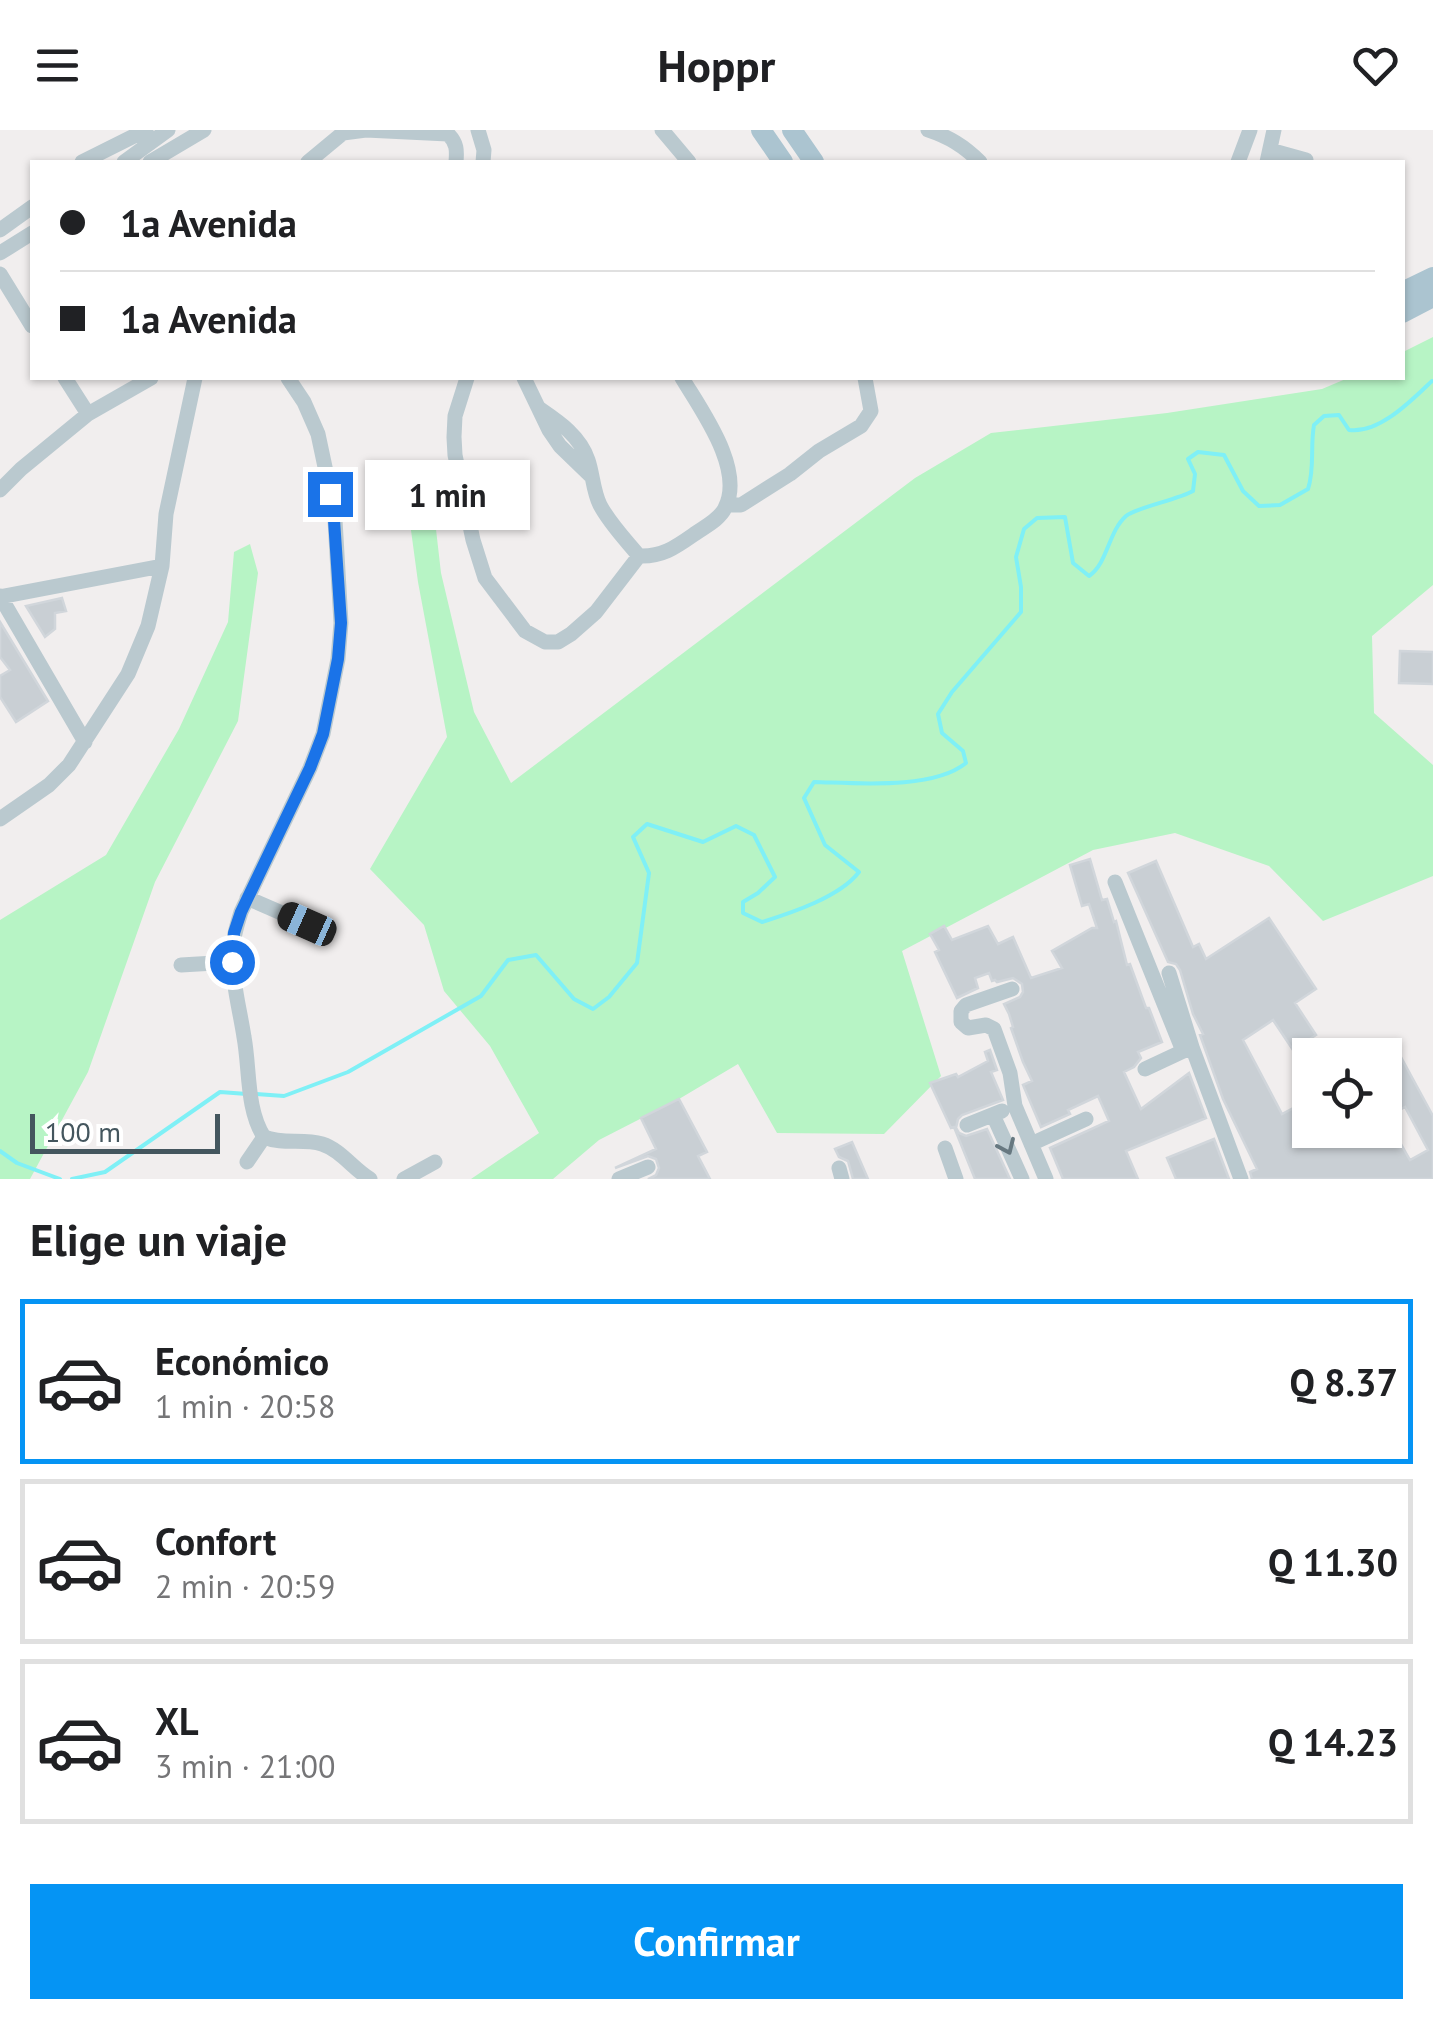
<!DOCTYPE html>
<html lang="es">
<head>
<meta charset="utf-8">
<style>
	:root { --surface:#fff; --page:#f2f2f2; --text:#202124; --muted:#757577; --line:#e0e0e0; --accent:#0594f4 }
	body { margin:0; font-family:"PT Sans",sans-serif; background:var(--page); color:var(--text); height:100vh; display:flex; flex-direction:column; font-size:38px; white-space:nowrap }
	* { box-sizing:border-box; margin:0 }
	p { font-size:32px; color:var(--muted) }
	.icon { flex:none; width:55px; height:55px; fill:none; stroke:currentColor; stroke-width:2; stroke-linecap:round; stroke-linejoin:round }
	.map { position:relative; height:1049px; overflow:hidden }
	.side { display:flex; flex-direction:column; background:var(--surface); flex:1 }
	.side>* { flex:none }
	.banner { position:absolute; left:30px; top:30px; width:1375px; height:220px; border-radius:0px; box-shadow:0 2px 8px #0004; display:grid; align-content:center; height:220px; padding:0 30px; background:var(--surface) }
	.controls { position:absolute; left:1292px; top:908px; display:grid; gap:20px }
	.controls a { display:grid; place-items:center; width:110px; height:110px; border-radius:0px; background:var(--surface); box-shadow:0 2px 8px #0004; font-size:50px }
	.scale { position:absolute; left:30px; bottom:25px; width:190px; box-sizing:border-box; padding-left:10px; border:5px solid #44565e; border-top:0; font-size:28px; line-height:35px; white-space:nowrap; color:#44565e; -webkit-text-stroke:8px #fff; paint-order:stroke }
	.end { position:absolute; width:45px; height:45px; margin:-22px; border:12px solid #1a73e8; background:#fff; box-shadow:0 0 0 5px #fff }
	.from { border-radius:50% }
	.bubble { position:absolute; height:70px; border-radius:0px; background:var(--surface); box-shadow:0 2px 8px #0004; font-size:32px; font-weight:600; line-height:70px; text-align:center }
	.car { position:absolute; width:30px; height:60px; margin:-30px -15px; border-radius:12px; box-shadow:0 0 8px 2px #0007; background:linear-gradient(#222 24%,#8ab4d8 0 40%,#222 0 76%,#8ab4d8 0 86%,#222 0) }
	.banner b { display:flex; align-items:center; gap:35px; height:95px; font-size:38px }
	.banner b+b { border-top:2px solid var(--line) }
	.banner i { width:25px; height:25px; background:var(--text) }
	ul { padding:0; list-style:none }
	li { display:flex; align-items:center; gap:30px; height:165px; margin:0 20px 15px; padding:0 10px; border:5px solid var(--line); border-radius:0px }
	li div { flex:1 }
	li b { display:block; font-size:38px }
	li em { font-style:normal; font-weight:600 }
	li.active { border-color:var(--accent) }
	li>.icon { width:90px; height:90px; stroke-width:1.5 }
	h2 { padding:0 30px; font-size:45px; line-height:120px }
	.cta { display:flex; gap:20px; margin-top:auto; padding:20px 30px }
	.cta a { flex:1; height:115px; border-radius:0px; background:var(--accent); color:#fff; font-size:40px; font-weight:600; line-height:115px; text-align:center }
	header { display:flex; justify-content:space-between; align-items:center; height:130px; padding:0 30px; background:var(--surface); font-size:45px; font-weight:600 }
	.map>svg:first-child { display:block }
</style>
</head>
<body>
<header><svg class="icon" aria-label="menu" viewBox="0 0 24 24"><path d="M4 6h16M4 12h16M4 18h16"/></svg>Hoppr<svg class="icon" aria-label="heart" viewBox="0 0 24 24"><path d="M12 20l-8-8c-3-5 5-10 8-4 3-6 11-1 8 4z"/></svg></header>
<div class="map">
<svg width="1433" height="1049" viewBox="0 0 1433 1049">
	<rect width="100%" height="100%" fill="#f1eeee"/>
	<path fill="#b7f4c5" d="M 1433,207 L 1433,455 L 1372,506 L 1374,583 L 1433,635 L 1433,746 L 1323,791 L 1269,736 L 1175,703 L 1093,720 L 902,821 L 941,946 L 884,1004 L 777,1003 L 738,934 L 679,969 L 599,1010 L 553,1049 L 471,1049 L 539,1003 L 490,916 L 444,861 L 424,795 L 370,739 L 447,607 L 418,452 L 405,356 L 429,338 L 441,443 L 474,582 L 511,653 L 915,348 L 991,303 L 1167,283 L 1322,259 L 1348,248 L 1402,248 L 1403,222 Z
		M 250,414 L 258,443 L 238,591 L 155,752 L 88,942 L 30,1049 L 0,1049 L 0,790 L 106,725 L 179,599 L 228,492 L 234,422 Z"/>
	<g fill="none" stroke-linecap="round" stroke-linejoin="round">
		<path stroke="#7ff0f6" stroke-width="4" d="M 256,964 L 284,966 L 348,942 L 481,866 L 508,830 L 536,825 L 574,869 L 593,879 L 609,867 L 637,833 L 649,743 L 633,707 L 647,694 L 703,712 L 736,696 L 754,705 L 775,747 L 758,763 L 743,772 L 743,783 L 762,792 C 791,783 840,767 859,742 L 825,715 L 804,668 L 814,652 C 856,653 933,660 966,633 L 963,621 L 942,603 L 938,584 L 952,562 L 1021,482 L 1021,457 L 1016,427 L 1024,399 L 1037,388 L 1065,387 L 1073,433 L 1089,446 C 1108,433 1108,402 1126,386 C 1137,377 1177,370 1193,361 L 1195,344 L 1188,329 L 1198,322 L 1224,325 L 1243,361 L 1259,376 L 1280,375 L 1308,359 C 1315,338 1310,317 1314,295 L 1324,286 L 1339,285 L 1349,300 C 1379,304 1411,271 1432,251
			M 0,1021 L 17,1033 L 60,1049
			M 72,1049 L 105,1042 L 220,962 L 247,964"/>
	</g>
	<path fill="#c9cfd4" stroke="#d1d6db" stroke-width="2.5" d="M 62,468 L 66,481 L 55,483 L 55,499 L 45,507 L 26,476 Z
		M 0,492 L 48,571 L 16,592 L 0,567 L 0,546 L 10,540 L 0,527 Z
		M 1400,521 L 1433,522 L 1433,554 L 1399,553 Z
		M 1090,729 L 1102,770 L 1107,769 L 1114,792 L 1116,791 L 1127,835 L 1130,834 L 1146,878 L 1149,878 L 1162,912 L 1138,922 L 1141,928 L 1134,937 L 1124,942 L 1141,979 L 1189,943 L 1206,988 L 1126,1021 L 1138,1049 L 1063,1049 L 1050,1018 L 1109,991 L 1098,966 L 1068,980 L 1070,984 L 1041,997 L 1023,955 L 1032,951 L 1023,932 L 1011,898 L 1013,897 L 1009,884 L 1004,874 L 1020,867 L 1023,862 L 1022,854 L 1013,848 L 997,852 L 995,850 L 992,851 L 989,843 L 975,848 L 978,858 L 957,868 L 935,822 L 939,820 L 930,804 L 944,796 L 952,810 L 988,796 L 998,814 L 1013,807 L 1031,848 L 1062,838 L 1052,821 L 1092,798 L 1097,798 L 1089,774 L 1082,776 L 1070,735 Z
		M 1156,731 L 1193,817 L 1199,814 L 1206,829 L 1269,788 L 1316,859 L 1295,873 L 1316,905 L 1293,920 L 1273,890 L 1243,910 L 1282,984 L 1310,969 L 1310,1000 L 1393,1000 L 1410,1030 L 1428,1020 L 1405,977 L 1394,983 L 1385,966 L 1385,924 L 1396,918 L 1433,986 L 1433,1049 L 1252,1049 L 1250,1042 L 1257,1039 L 1223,969 L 1200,905 L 1203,904 L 1193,884 L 1180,840 L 1176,834 L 1168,832 L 1128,743 Z
		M 990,920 L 997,940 L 991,942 L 1003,970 L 962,985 L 958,989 L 956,998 L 959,1003 L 966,1006 L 987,999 L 1010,1049 L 975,1049 L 954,997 L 951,998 L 930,953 L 956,944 L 958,947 L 988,931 L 985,922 Z
		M 679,969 L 707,1022 L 698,1026 L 710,1049 L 648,1049 L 656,1045 L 659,1038 L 656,1029 L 648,1026 L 615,1038 L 656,1019 L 641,988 Z
		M 1214,1009 L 1229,1049 L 1176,1049 L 1167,1028 Z
		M 852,1012 L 868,1049 L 853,1049 L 848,1031 L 839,1027 L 835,1019 Z"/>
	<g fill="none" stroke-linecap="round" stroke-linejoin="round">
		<path stroke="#bac9cf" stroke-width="15" d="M 478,0 L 484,20 L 483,32
			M 662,0 L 689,32
			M 928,0 C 949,7 964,16 980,32
			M 1270,20 L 1306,30
			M 82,32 L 146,0
			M 124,32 L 168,0
			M 150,32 L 204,0
			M 308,32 L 343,3 L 366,0 L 448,4 C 457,13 457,20 456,32
			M 1238,32 L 1250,0
			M 1267,32 L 1274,0
			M 0,100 L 32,77
			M 0,123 L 32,103
			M 0,144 L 32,196
			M 65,248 L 88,284
			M 288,248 L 304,272 L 318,304 L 325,337 L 335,390 L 341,493 L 338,529 L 323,604 L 310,638 L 241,782 C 236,798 232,812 232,829 C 233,855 240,881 244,907 C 250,939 246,979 264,1007 C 283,1015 303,1008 322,1014 C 341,1020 353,1039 370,1049
			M 467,248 L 455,286 L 454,307 L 455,325 L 473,410 L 485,448 L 525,501 L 545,512 L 558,512 L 571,504 L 596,482 L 639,426
			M 524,248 L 549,300 L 560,316 L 590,345
			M 540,279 C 559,292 580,306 588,330 C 593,345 593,361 600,375 C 610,394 625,409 639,426 C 663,427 676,417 696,403 C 706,396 720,389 725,378 C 745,339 701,280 682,248
			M 0,360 L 21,339 L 88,284 L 151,248
			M 728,375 L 741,375 L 790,344 L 819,321 L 861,296 L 871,281 L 865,248
			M 0,466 L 85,612
			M 0,467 L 162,436
			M 0,689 L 49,655 L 69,635 L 128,544 L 148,496 L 162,436 L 166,384 L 195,248
			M 1115,752 L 1183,921
			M 247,768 L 307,794
			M 181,835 L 232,832
			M 1012,859 L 966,875 L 961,881 L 961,892 L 968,898 L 986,895 L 994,899 L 1010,943 L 1015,976 L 1046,1049
			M 1192,917 L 1241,1049
			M 1145,939 L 1192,917 L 1169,843
			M 993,985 L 1022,1049
			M 967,995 L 1002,981
			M 1031,1014 L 1086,989
			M 945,1018 L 956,1049
			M 247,1032 L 264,1007
			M 839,1038 L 842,1049
			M 404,1049 L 435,1032
			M 619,1049 L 648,1037"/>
		<path stroke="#abc4d0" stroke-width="20" d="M 761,0 L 783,32
			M 792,0 L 814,32
			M 1402,162 L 1433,147
			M 1402,183 L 1433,167"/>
	</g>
	<defs><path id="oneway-chevron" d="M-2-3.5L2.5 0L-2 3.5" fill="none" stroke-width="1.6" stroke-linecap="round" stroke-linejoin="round" transform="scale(2.5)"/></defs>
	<use stroke="#677880" href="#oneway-chevron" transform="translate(1007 1017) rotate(66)"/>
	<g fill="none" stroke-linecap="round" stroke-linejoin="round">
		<path stroke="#1a73e8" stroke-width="12" d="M 232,832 L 234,803 L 241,782 L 310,638 L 323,604 L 338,529 L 341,493 L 334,390 L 330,364"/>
	</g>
</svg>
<div class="controls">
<a><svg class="icon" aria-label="locate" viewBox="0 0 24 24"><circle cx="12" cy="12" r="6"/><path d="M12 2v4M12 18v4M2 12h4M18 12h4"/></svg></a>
</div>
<div class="scale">100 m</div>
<i class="end from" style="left:232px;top:832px"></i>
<i class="end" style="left:330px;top:364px"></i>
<div class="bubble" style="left:365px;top:330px;width:165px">1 min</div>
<i class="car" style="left:307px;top:794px;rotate:294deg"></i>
<div class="banner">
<b><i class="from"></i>1a Avenida</b>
<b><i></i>1a Avenida</b>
</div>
</div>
<section class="side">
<h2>Elige un viaje</h2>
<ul>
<li class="active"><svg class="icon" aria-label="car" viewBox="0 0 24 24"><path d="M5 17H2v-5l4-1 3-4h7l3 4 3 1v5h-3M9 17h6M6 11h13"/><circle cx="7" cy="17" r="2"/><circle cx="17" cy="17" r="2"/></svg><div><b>Económico</b><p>1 min · 20:58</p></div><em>Q 8.37</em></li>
<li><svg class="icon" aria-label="car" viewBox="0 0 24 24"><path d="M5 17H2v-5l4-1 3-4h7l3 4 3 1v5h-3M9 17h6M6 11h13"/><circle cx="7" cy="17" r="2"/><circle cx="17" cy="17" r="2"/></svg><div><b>Confort</b><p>2 min · 20:59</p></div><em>Q 11.30</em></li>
<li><svg class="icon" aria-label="car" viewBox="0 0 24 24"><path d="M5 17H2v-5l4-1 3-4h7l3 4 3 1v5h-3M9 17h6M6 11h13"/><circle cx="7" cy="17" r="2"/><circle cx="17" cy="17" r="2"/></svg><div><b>XL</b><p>3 min · 21:00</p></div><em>Q 14.23</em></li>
</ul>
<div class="cta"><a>Confirmar</a></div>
</section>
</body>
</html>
